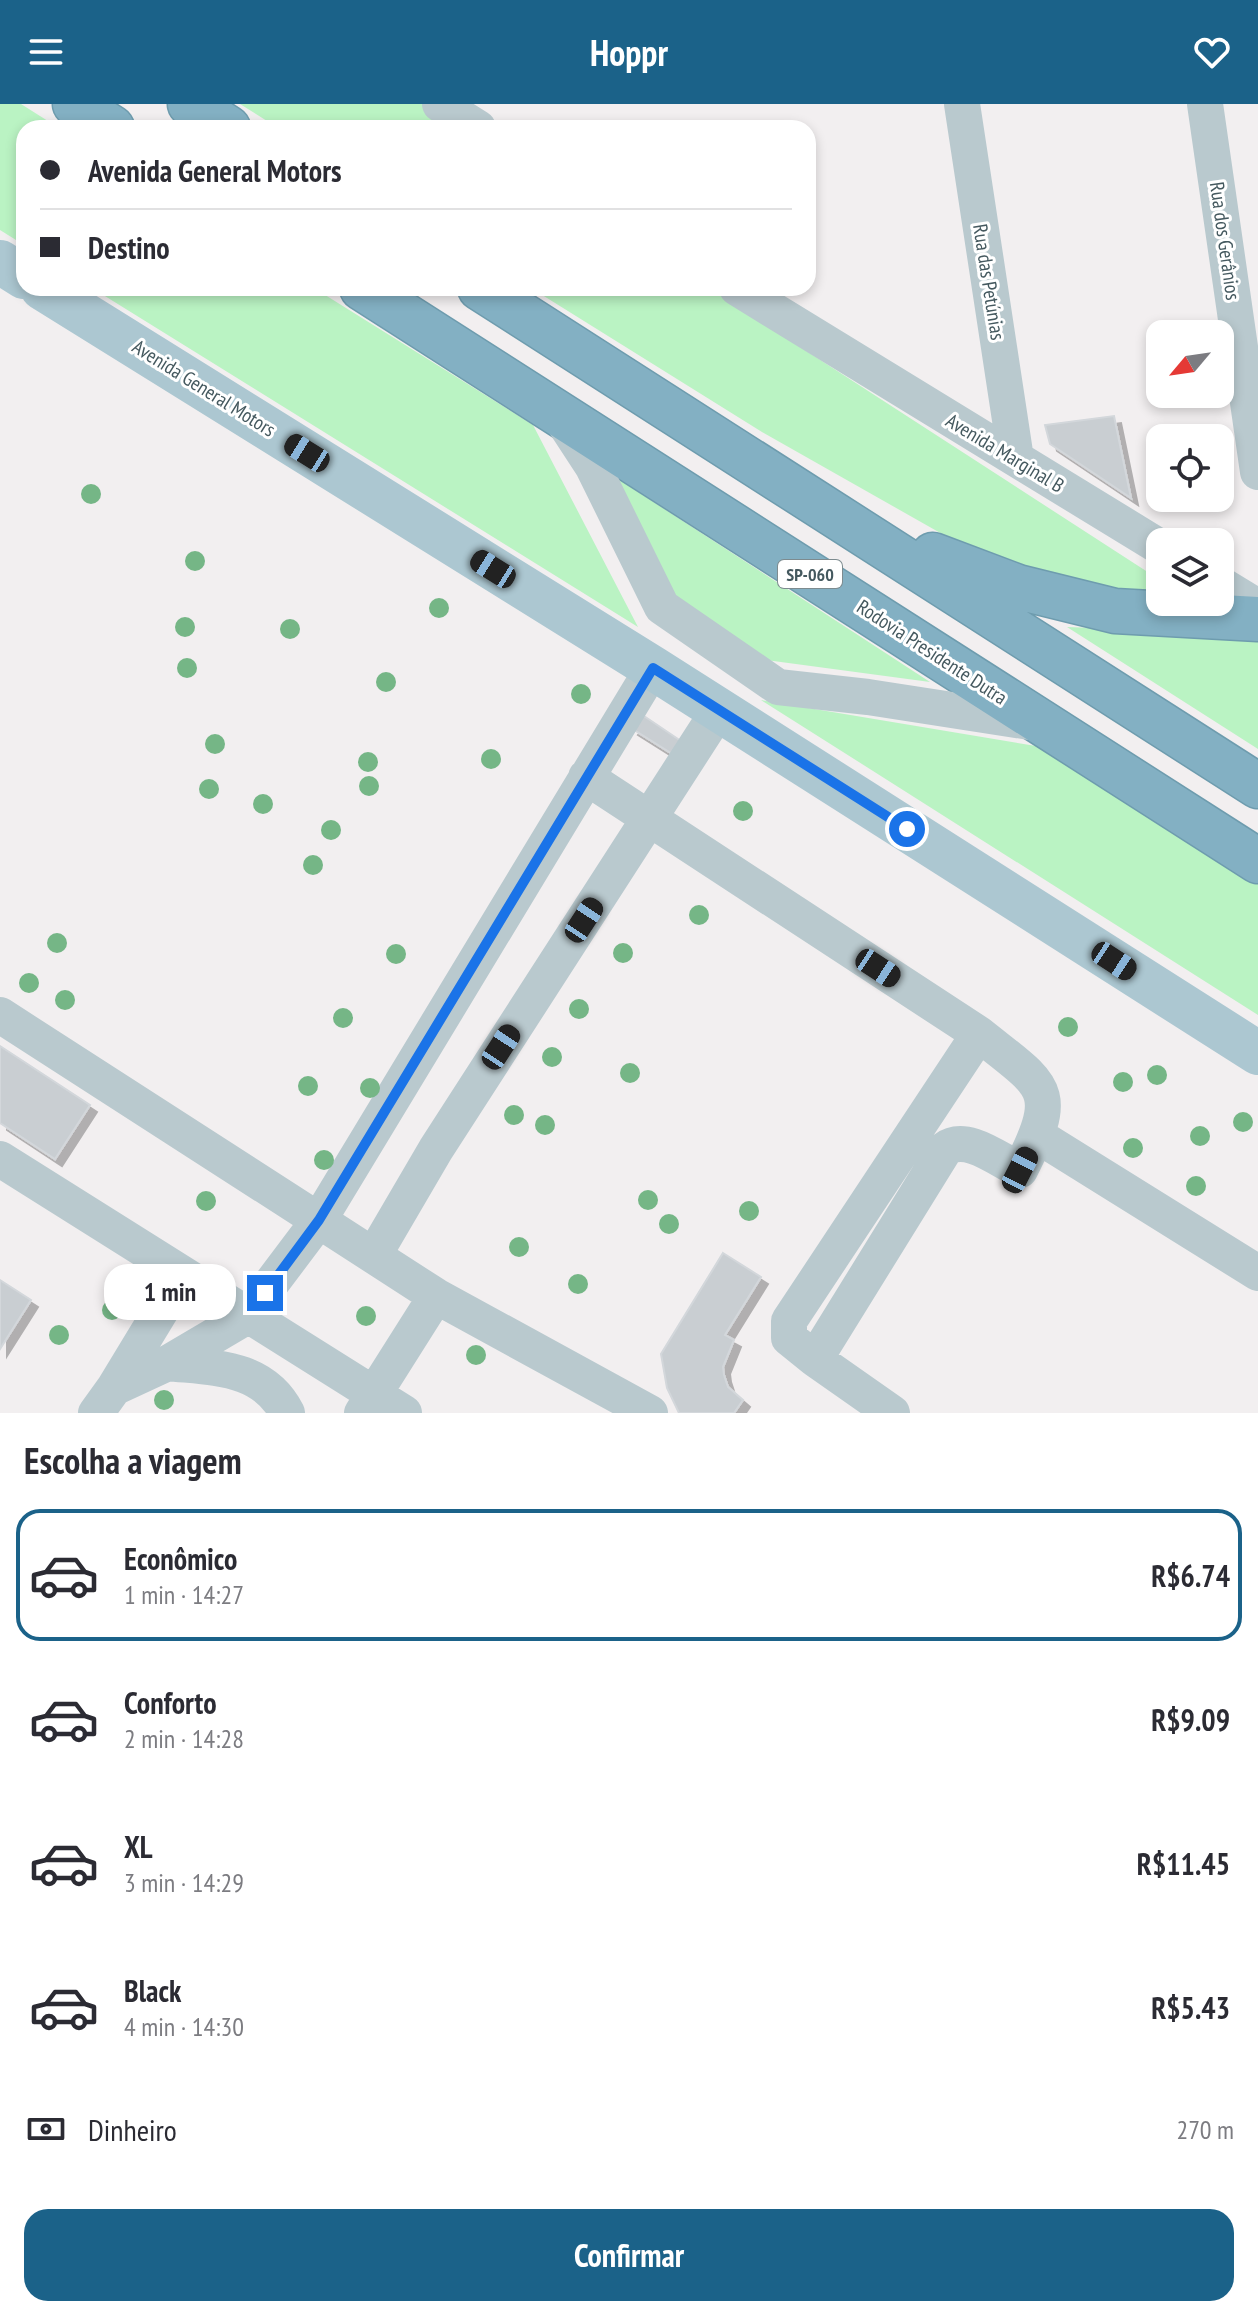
<!DOCTYPE html>
<html lang="pt">
<head>
<meta charset="utf-8">
<style>
	:root { --surface:#fff; --page:#f2f2f3; --text:#2b2b33; --muted:#7c7c81; --line:#e1e1e2; --accent:#1b6289 }
	body { margin:0; font-family:"PT Sans Narrow",sans-serif; background:var(--page); color:var(--text); height:100vh; display:flex; flex-direction:column; font-size:30px; white-space:nowrap }
	* { box-sizing:border-box; margin:0 }
	p { font-size:26px; color:var(--muted) }
	.icon { flex:none; width:44px; height:44px; fill:none; stroke:currentColor; stroke-width:2; stroke-linecap:round; stroke-linejoin:round }
	.map { position:relative; height:1309px; overflow:hidden }
	.sheet { display:flex; flex-direction:column; background:var(--surface); flex:1 }
	.sheet>* { flex:none }
	.top-card { position:absolute; left:16px; top:16px; width:800px; height:176px; border-radius:24px; box-shadow:0 4px 12px #0003; display:grid; align-content:center; height:176px; padding:0 24px; background:var(--surface) }
	.needle { width:52px; rotate:241deg }
	.tools { position:absolute; left:1146px; top:216px; display:grid; gap:16px }
	.tools a { display:grid; place-items:center; width:88px; height:88px; border-radius:16px; background:var(--surface); box-shadow:0 4px 12px #0003; font-size:40px }
	.end { position:absolute; width:36px; height:36px; margin:-18px; border:10px solid #1a73e8; background:#fff; box-shadow:0 0 0 4px #fff }
	.from { border-radius:50% }
	.bubble { position:absolute; height:56px; border-radius:24px; background:var(--surface); box-shadow:0 4px 12px #0003; font-size:26px; font-weight:600; line-height:56px; text-align:center }
	.car { position:absolute; width:24px; height:48px; margin:-24px -12px; border-radius:10px; box-shadow:0 0 6px 2px #0007; background:linear-gradient(#222 24%,#8ab4d8 0 40%,#222 0 76%,#8ab4d8 0 86%,#222 0) }
	.top-card b { display:flex; align-items:center; gap:28px; height:76px; font-size:30px }
	.top-card b+b { border-top:2px solid var(--line) }
	.top-card i { width:20px; height:20px; background:var(--text) }
	ul { padding:0; list-style:none }
	li { display:flex; align-items:center; gap:24px; height:132px; margin:0 16px 12px; padding:0 8px; border:4px solid transparent; border-radius:24px }
	li div { flex:1 }
	li b { display:block; font-size:30px }
	li em { font-style:normal; font-weight:600 }
	li.current { border-color:var(--accent) }
	li>.icon { width:72px; height:72px; stroke-width:1.5 }
	h2 { padding:0 24px; font-size:36px; line-height:96px }
	.pay { display:flex; align-items:center; gap:20px; height:88px; padding:0 24px; font-size:30px }
	.pay p { margin-inline-start:auto }
	.primary-button { display:flex; gap:16px; margin-top:auto; padding:16px 24px }
	.primary-button a { flex:1; height:92px; border-radius:24px; background:var(--accent); color:#fff; font-size:32px; font-weight:600; line-height:92px; text-align:center }
	header { display:flex; justify-content:space-between; align-items:center; height:104px; padding:0 24px; background:var(--accent); color:#fff; font-size:36px; font-weight:600 }
	.map>svg:first-child { display:block }
</style>
</head>
<body>
<header><svg class="icon" aria-label="menu" viewBox="0 0 24 24"><path d="M4 6h16M4 12h16M4 18h16"/></svg>Hoppr<svg class="icon" aria-label="heart" viewBox="0 0 24 24"><path d="M12 20l-8-8c-3-5 5-10 8-4 3-6 11-1 8 4z"/></svg></header>
<div class="map">
<svg width="1258" height="1309" viewBox="0 0 1258 1309">
	<defs>
		<filter id="shadow"><feDropShadow dx="7" dy="7" stdDeviation="0" flood-color="#0004"/></filter>
	</defs>
	<rect width="100%" height="100%" fill="#f2eff0"/>
	<path fill="#baf3c3" d="M 0,0 L 21,0 L 59,24 L 24,24 L 24,141 L 0,126 Z
		M 240,0 L 422,0 L 460,24 L 278,24 Z
		M 92,184 L 314,184 L 533,321 L 638,523 Z
		M 531,184 L 709,184 L 1160,476 L 1160,487 L 1115,487 L 988,456 L 762,328 Z
		M 603,365 L 930,578 L 766,556 L 668,492 Z
		M 1067,523 L 1258,530 L 1258,645 Z
		M 761,596 L 1048,644 L 1258,779 L 1258,911 Z"/>
	<path fill="#c9ced2" stroke="#d3d7db" stroke-width="2" filter="url(#shadow)" d="M 1114,312 L 1131,394 L 1050,340 L 1045,321 Z
		M 641,610 L 681,637 L 674,651 L 631,624 Z
		M 0,942 L 90,1001 L 55,1055 L 0,1019 Z
		M 723,1149 L 761,1173 L 725,1231 L 734,1236 L 723,1263 L 724,1271 L 728,1283 L 743,1296 L 734,1309 L 679,1309 L 667,1284 L 661,1250 Z
		M 0,1176 L 31,1196 L 0,1245 Z"/>
	<g fill="none" stroke-linecap="round" stroke-linejoin="round">
		<defs>
			<path id="highway" d="M 75,0 L 112,24
				M 190,0 L 228,24
				M 362,184 L 1258,757
				M 480,184 L 1258,682
				M 933,451 L 1018,483 L 1115,507 L 1258,515"/>
		</defs>
		<use href="#highway" stroke="#6e9cae" stroke-width="47"/>
		<path stroke="#b9c9ce" stroke-width="36" d="M 440,0 L 478,24
			M 962,0 L 1016,355
			M 1205,0 L 1258,368
			M 737,184 L 1160,443
			M 561,314 L 593,363 L 662,503 L 778,583 L 868,593 L 1036,619
			M 1220,480 L 1258,503
			M 586,673 L 979,930 C 1045,983 1062,984 1020,1066 C 999,1056 966,1029 945,1045 L 815,1255 L 892,1309
			M 0,911 L 436,1192 L 650,1309
			M 1038,1032 L 1258,1169
			M 0,1055 L 404,1309
			M 374,1151 L 436,1045 L 719,606
			M 815,1255 L 789,1234 L 789,1217 L 979,930
			M 168,1259 C 214,1264 263,1262 287,1309
			M 114,1284 L 182,1172
			M 96,1309 L 114,1284 L 168,1259 L 246,1213 L 319,1116 L 653,564
			M 362,1309 L 436,1192"/>
		<path stroke="#acc7d1" stroke-width="44" d="M 0,158 L 24,173
			M 42,184 L 653,564 L 1258,949"/>
		<use href="#highway" stroke="#83b0c3" stroke-width="44"/>
	</g>
	<g fill="#75b686">
		<circle cx="91" cy="390" r="10"/>
		<circle cx="195" cy="457" r="10"/>
		<circle cx="439" cy="504" r="10"/>
		<circle cx="185" cy="523" r="10"/>
		<circle cx="290" cy="525" r="10"/>
		<circle cx="187" cy="564" r="10"/>
		<circle cx="386" cy="578" r="10"/>
		<circle cx="581" cy="590" r="10"/>
		<circle cx="215" cy="640" r="10"/>
		<circle cx="491" cy="655" r="10"/>
		<circle cx="368" cy="658" r="10"/>
		<circle cx="369" cy="682" r="10"/>
		<circle cx="209" cy="685" r="10"/>
		<circle cx="263" cy="700" r="10"/>
		<circle cx="743" cy="707" r="10"/>
		<circle cx="331" cy="726" r="10"/>
		<circle cx="313" cy="761" r="10"/>
		<circle cx="699" cy="811" r="10"/>
		<circle cx="57" cy="839" r="10"/>
		<circle cx="623" cy="849" r="10"/>
		<circle cx="396" cy="850" r="10"/>
		<circle cx="29" cy="879" r="10"/>
		<circle cx="65" cy="896" r="10"/>
		<circle cx="579" cy="905" r="10"/>
		<circle cx="343" cy="914" r="10"/>
		<circle cx="1068" cy="923" r="10"/>
		<circle cx="552" cy="953" r="10"/>
		<circle cx="630" cy="969" r="10"/>
		<circle cx="1157" cy="971" r="10"/>
		<circle cx="1123" cy="978" r="10"/>
		<circle cx="308" cy="982" r="10"/>
		<circle cx="370" cy="984" r="10"/>
		<circle cx="514" cy="1011" r="10"/>
		<circle cx="1243" cy="1018" r="10"/>
		<circle cx="545" cy="1021" r="10"/>
		<circle cx="1200" cy="1032" r="10"/>
		<circle cx="1133" cy="1044" r="10"/>
		<circle cx="324" cy="1056" r="10"/>
		<circle cx="1196" cy="1082" r="10"/>
		<circle cx="648" cy="1096" r="10"/>
		<circle cx="206" cy="1097" r="10"/>
		<circle cx="749" cy="1107" r="10"/>
		<circle cx="669" cy="1120" r="10"/>
		<circle cx="519" cy="1143" r="10"/>
		<circle cx="578" cy="1180" r="10"/>
		<circle cx="112" cy="1206" r="10"/>
		<circle cx="366" cy="1212" r="10"/>
		<circle cx="59" cy="1231" r="10"/>
		<circle cx="476" cy="1251" r="10"/>
		<circle cx="164" cy="1296" r="10"/>
	</g>
	<g fill="none" stroke-linecap="round" stroke-linejoin="round">
		<path stroke="#1a73e8" stroke-width="10" d="M 265,1189 L 319,1116 L 653,564 L 907,725"/>
	</g>
	<g text-anchor="middle" dominant-baseline="central" stroke-width="6" stroke-linejoin="round" paint-order="stroke">
		<rect fill="#fff" stroke="#7d8b8f" stroke-width="2" x="778" y="456" width="64" height="28" rx="6"/>
		<g font-size="18" font-weight="bold" fill="#45595f">
			<text x="810" y="470">SP-060</text>
		</g>
		<g font-size="20" fill="#45595f" stroke="#fff">
			<text transform="translate(1225 137) rotate(82)">Rua dos Gerânios</text>
			<text transform="translate(989 178) rotate(81)">Rua das Petúnias</text>
			<text transform="translate(204 284) rotate(32)">Avenida General Motors</text>
			<text transform="translate(1005 349) rotate(31)">Avenida Marginal B</text>
			<text transform="translate(932 548) rotate(33)">Rodovia Presidente Dutra</text>
		</g>
	</g>
</svg>
<div class="tools">
<a><svg class="needle" viewBox="-14 -14 28 28"><path d="M0-13l5 13h-10z" fill="#e53935"/><path d="M0 13l5-13h-10z" fill="#7c7c81"/></svg></a>
<a><svg class="icon" aria-label="locate" viewBox="0 0 24 24"><circle cx="12" cy="12" r="6"/><path d="M12 2v4M12 18v4M2 12h4M18 12h4"/></svg></a>
<a><svg class="icon" aria-label="layers" viewBox="0 0 24 24"><path d="M12 4l9 5-9 5-9-5zM3 14l9 5 9-5"/></svg></a>
</div>
<i class="end from" style="left:907px;top:725px"></i>
<i class="end" style="left:265px;top:1189px"></i>
<div class="bubble" style="left:104px;top:1160px;width:132px">1 min</div>
<i class="car" style="left:307px;top:349px;rotate:302deg"></i>
<i class="car" style="left:493px;top:465px;rotate:302deg"></i>
<i class="car" style="left:584px;top:816px;rotate:33deg"></i>
<i class="car" style="left:1114px;top:857px;rotate:123deg"></i>
<i class="car" style="left:878px;top:864px;rotate:123deg"></i>
<i class="car" style="left:501px;top:943px;rotate:33deg"></i>
<i class="car" style="left:1020px;top:1066px;rotate:27deg"></i>
<div class="top-card">
<b><i class="from"></i>Avenida General Motors</b>
<b><i></i>Destino</b>
</div>
</div>
<section class="sheet">
<h2>Escolha a viagem</h2>
<ul>
<li class="current"><svg class="icon" aria-label="car" viewBox="0 0 24 24"><path d="M5 17H2v-5l4-1 3-4h7l3 4 3 1v5h-3M9 17h6M6 11h13"/><circle cx="7" cy="17" r="2"/><circle cx="17" cy="17" r="2"/></svg><div><b>Econômico</b><p>1 min · 14:27</p></div><em>R$6.74</em></li>
<li><svg class="icon" aria-label="car" viewBox="0 0 24 24"><path d="M5 17H2v-5l4-1 3-4h7l3 4 3 1v5h-3M9 17h6M6 11h13"/><circle cx="7" cy="17" r="2"/><circle cx="17" cy="17" r="2"/></svg><div><b>Conforto</b><p>2 min · 14:28</p></div><em>R$9.09</em></li>
<li><svg class="icon" aria-label="car" viewBox="0 0 24 24"><path d="M5 17H2v-5l4-1 3-4h7l3 4 3 1v5h-3M9 17h6M6 11h13"/><circle cx="7" cy="17" r="2"/><circle cx="17" cy="17" r="2"/></svg><div><b>XL</b><p>3 min · 14:29</p></div><em>R$11.45</em></li>
<li><svg class="icon" aria-label="car" viewBox="0 0 24 24"><path d="M5 17H2v-5l4-1 3-4h7l3 4 3 1v5h-3M9 17h6M6 11h13"/><circle cx="7" cy="17" r="2"/><circle cx="17" cy="17" r="2"/></svg><div><b>Black</b><p>4 min · 14:30</p></div><em>R$5.43</em></li>
</ul>
<div class="pay"><svg class="icon" aria-label="cash" viewBox="0 0 24 24"><path d="M3 7h18v10H3z"/><circle cx="12" cy="12" r="2"/></svg>Dinheiro<p>270 m</p></div>
<div class="primary-button"><a>Confirmar</a></div>
</section>
</body>
</html>
